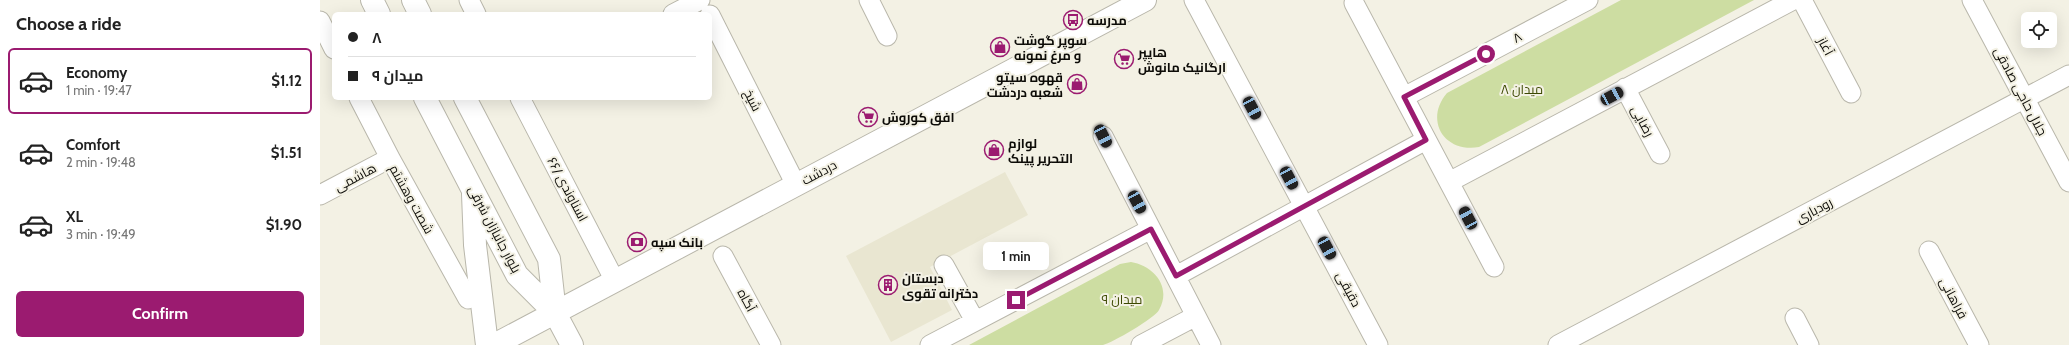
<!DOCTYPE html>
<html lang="en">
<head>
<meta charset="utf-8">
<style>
	:root { --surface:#fff; --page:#f2f2f2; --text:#222; --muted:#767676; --line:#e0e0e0; --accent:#9b1b70 }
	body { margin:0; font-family:Cabin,Cairo,sans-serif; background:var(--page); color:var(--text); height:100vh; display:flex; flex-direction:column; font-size:15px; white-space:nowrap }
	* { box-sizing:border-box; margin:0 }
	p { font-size:13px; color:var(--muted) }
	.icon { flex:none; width:22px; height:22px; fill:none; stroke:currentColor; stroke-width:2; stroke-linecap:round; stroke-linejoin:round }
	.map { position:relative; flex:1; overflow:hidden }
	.details { display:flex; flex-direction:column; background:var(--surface); width:320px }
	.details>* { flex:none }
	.top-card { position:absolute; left:12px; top:12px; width:380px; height:88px; border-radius:6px; box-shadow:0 4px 16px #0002; display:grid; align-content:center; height:88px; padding:0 16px; background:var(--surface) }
	.tools { position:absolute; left:1701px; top:12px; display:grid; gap:8px }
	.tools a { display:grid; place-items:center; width:36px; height:36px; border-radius:6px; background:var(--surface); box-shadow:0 4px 16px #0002; font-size:20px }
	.end { position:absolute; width:18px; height:18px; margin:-9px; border:5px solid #9b1b70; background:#fff; box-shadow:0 0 0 2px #fff }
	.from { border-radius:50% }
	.bubble { position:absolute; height:28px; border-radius:6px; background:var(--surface); box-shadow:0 4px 16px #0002; font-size:13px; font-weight:700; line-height:28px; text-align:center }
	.car { position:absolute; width:12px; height:24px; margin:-12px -6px; border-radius:5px; box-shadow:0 0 3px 1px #0007; background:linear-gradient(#222 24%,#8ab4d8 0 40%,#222 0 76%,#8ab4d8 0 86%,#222 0) }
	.top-card b { display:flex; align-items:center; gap:14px; height:38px; font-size:15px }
	.top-card b+b { border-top:1px solid var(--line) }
	.top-card i { width:10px; height:10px; background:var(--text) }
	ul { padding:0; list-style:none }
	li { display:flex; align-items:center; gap:12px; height:66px; margin:0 8px 6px; padding:0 8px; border:2px solid transparent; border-radius:6px }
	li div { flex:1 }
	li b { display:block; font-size:15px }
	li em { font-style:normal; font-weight:700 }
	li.selected { border-color:var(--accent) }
	li>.icon { width:36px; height:36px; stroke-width:1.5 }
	h2 { padding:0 16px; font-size:18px; line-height:48px }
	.primary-button { display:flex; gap:8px; margin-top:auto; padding:8px 16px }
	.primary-button a { flex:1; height:46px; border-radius:6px; background:var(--accent); color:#fff; font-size:16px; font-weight:700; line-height:46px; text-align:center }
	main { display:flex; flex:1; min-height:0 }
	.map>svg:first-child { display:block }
</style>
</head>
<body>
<main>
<section class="details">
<h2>Choose a ride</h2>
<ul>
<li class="selected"><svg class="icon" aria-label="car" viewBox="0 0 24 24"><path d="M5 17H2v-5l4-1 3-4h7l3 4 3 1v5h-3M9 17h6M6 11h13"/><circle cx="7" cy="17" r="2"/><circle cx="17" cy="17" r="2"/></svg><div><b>Economy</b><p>1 min · 19:47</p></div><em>$1.12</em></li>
<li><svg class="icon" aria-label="car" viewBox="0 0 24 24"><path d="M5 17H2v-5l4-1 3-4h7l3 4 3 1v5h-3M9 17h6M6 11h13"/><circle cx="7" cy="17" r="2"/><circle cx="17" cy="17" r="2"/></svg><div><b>Comfort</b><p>2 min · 19:48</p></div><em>$1.51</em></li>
<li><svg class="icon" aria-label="car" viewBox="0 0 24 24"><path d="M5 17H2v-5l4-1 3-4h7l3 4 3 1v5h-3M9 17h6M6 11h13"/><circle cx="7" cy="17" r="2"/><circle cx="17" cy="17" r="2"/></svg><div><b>XL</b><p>3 min · 19:49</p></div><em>$1.90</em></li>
</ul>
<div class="primary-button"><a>Confirm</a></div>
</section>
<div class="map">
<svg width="1749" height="345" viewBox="0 0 1749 345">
	<rect width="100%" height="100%" fill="#f3f1e4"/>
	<path fill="#e9e6d1" d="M 685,172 L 708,215 L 610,267 L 632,310 L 571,342 L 526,256 Z"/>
	<path fill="#cddda2" d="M 1301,0 L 1434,0 L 1159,147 C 1124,153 1104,120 1127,93 Z
		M 811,262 C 834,266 852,287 839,310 C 835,318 792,343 783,345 C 771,345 755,345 743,345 C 712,345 680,345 649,345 L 800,264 Z"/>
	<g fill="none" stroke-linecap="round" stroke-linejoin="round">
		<defs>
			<path id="minor" d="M 149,0 L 156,14
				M 549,0 L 567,36
				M 874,0 L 1058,345
				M 1482,0 L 1531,93
				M 1652,0 L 1749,182
				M 1034,3 L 1174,267
				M 353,14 L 380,0
				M 390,15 L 476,185
				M 0,21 L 14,49
				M 1305,88 L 1340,154
				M 1084,97 L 1268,0
				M 39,98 L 70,158 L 148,299
				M 200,98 L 295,281
				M 783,136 L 891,345
				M 1129,182 L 1473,0
				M 0,195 L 70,158
				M 1609,251 L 1659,345
				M 403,256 L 451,345
				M 624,265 L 655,321
				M 856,276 L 1106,140
				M 1475,318 L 1489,345
				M 610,345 L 831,229
				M 821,345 L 876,316
				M 1238,345 L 1749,75"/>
			<path id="secondary" d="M 52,0 L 59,14
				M 93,0 L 100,14
				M 105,98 L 197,275 L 235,313 L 252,345
				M 145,98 L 229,259 L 235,313
				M 153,194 L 155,245 L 167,345
				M 174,345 L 825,0"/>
		</defs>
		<use href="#minor" stroke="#b9b7ab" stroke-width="21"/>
		<use href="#secondary" stroke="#b9b7ab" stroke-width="24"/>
		<use href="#minor" stroke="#fff" stroke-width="19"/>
		<use href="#secondary" stroke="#fff" stroke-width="22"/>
	</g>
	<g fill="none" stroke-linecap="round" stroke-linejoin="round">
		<path stroke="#9b1b70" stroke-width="5" d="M 696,300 L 831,229 L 856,276 L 1106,140 L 1084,97 L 1166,54"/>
	</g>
	<defs>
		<symbol id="bus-ring" viewBox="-11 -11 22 22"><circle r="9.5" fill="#f3f1e4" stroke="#9b1b70" stroke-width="1.5"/><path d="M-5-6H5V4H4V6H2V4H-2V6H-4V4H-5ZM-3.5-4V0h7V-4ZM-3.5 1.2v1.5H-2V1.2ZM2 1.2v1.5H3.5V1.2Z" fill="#9b1b70"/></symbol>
		<symbol id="shop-ring" viewBox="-11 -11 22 22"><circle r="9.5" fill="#f3f1e4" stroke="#9b1b70" stroke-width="1.5"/><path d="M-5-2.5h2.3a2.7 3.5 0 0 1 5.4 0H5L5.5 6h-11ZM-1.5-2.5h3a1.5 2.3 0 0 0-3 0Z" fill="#9b1b70"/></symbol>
		<symbol id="supermarket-ring" viewBox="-11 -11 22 22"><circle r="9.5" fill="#f3f1e4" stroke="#9b1b70" stroke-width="1.5"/><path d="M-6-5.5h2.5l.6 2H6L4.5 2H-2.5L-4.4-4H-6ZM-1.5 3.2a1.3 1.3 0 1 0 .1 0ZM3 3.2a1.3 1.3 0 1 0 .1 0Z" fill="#9b1b70"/></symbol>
		<symbol id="bank-ring" viewBox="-11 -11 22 22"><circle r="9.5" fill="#f3f1e4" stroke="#9b1b70" stroke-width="1.5"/><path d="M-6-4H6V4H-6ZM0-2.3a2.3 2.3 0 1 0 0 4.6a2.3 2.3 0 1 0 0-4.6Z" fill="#9b1b70"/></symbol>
		<symbol id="building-ring" viewBox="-11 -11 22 22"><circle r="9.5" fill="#f3f1e4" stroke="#9b1b70" stroke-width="1.5"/><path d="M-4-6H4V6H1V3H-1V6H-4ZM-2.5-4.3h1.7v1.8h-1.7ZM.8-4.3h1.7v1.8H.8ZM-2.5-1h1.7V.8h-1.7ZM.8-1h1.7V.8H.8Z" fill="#9b1b70"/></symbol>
	</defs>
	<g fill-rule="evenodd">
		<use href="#bus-ring" x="742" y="9" width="22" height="22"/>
		<use href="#shop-ring" x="669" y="36" width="22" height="22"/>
		<use href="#supermarket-ring" x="793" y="48" width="22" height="22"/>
		<use href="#shop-ring" x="746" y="73" width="22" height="22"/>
		<use href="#supermarket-ring" x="537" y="106" width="22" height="22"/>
		<use href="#shop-ring" x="663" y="139" width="22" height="22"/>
		<use href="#bank-ring" x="306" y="231" width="22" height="22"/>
		<use href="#building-ring" x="557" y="274" width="22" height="22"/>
	</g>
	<g text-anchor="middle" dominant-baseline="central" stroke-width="4" stroke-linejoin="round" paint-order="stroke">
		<g font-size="13" font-weight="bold" fill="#0d0c08" stroke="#f3f1e4" text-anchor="start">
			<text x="767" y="20">مدرسه</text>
			<text x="694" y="40">سوپر گوشت<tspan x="694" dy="15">و مرغ نمونه</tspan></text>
			<text x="818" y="52">هایپر<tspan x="818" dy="15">ارگانیک مانوش</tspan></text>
			<text x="743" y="77" text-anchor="end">قهوه سیتو<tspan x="743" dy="15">شعبه دردشت</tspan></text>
			<text x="562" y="117">افق کوروش</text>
			<text x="688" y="143">لوازم<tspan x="688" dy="15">التحریر پینک</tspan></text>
			<text x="331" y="242">بانک سپه</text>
			<text x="582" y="278">دبستان<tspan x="582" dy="15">دخترانه تقوی</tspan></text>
		</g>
		<g font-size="13" fill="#0d0c08" stroke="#f3f1e4">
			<text transform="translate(1197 37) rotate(-28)">۸</text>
			<text transform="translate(1506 46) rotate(62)">آغاز</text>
			<text transform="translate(1701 91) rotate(62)">جلال حاجی صادقی</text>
			<text transform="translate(433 100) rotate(63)">شیخ</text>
			<text transform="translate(1323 121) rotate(62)">رضایی</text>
			<text transform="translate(499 172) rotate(-28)">دردشت</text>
			<text transform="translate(35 177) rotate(-28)">هاشمی</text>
			<text transform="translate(248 189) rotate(62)">اسناوندی /۶۶</text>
			<text transform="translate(92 199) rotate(61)">شصت وهشتم</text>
			<text transform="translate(1494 210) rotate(-28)">رودباری</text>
			<text transform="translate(175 229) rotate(62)">بلوار جانبازان شرقی</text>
			<text transform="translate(1029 289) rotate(62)">دقیقی</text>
			<text transform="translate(1634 298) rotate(62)">فراهانی</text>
			<text transform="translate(427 300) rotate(62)">آگاه</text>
		</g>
		<g font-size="13" fill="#3c4800" stroke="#f3f1e4">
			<text x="1202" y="89">میدان ۸</text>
			<text x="802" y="299">میدان ۹</text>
		</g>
	</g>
</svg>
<div class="tools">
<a><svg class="icon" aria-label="locate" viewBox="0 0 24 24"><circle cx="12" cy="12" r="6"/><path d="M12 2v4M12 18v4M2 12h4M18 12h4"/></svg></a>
</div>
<i class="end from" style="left:1166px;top:54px"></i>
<i class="end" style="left:696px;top:300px"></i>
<div class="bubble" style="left:663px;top:242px;width:66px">1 min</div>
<i class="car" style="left:1292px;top:96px;rotate:62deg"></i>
<i class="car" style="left:932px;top:108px;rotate:152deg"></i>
<i class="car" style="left:783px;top:136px;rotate:153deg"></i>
<i class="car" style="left:969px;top:178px;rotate:152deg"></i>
<i class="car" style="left:817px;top:202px;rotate:152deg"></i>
<i class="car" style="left:1148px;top:218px;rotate:332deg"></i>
<i class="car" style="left:1007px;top:248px;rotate:152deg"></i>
<div class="top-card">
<b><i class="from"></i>۸</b>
<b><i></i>میدان ۹</b>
</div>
</div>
</main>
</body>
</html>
